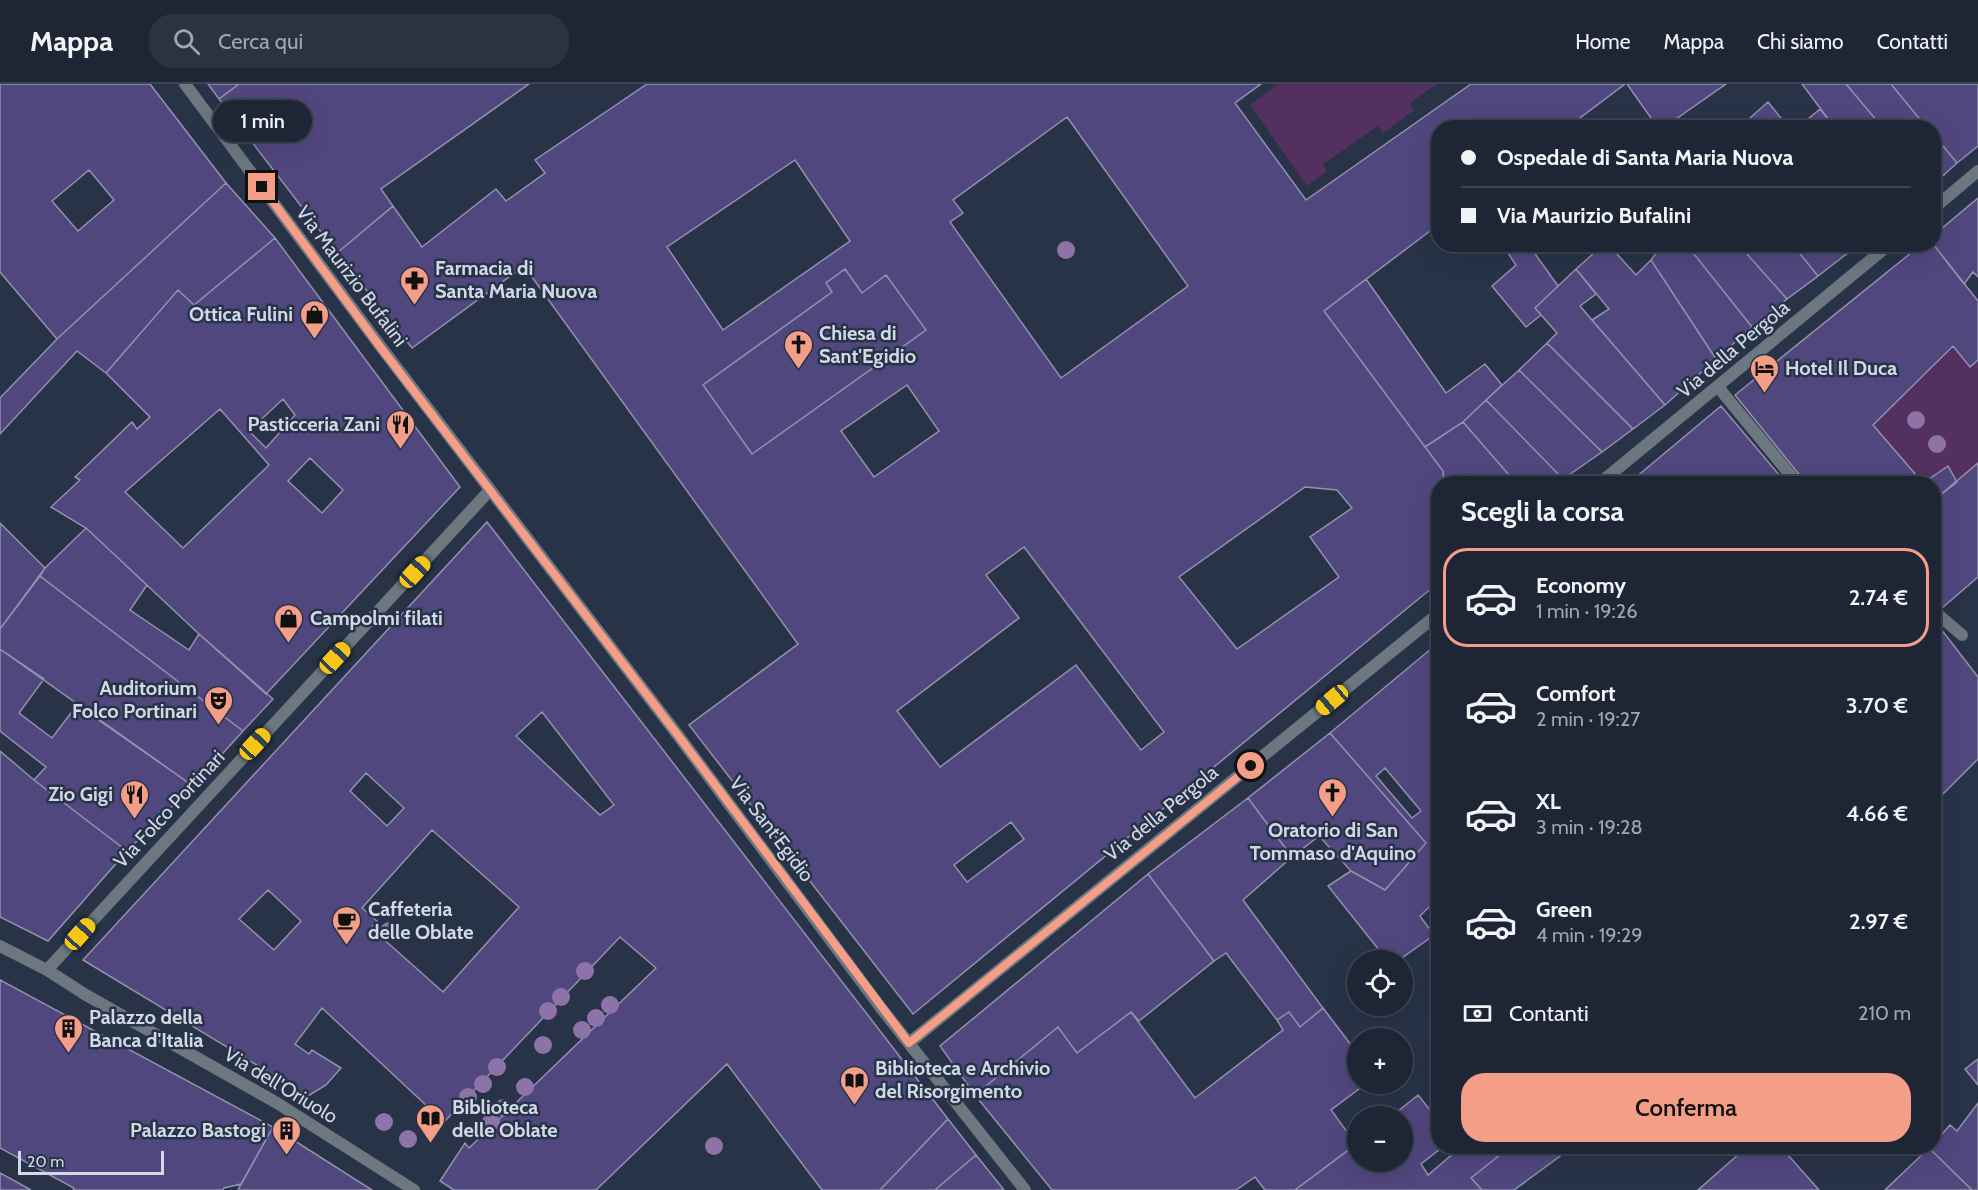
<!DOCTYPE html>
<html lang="it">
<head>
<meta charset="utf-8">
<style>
	:root { --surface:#1e2636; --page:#2b3242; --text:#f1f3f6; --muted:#a1a5ad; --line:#3c4351; --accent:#f49e87 }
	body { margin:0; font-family:Cabin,sans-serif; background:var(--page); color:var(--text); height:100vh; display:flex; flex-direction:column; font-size:22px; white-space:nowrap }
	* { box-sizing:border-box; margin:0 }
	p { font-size:20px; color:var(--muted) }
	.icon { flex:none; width:33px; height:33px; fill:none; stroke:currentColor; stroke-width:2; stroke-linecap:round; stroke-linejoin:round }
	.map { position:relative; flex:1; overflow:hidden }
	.side { position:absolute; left:1431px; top:392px; width:510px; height:678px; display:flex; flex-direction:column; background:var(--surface); border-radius:24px; box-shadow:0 6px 24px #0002,0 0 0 2px var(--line) }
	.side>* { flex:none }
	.top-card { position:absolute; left:1431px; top:36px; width:510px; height:132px; border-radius:24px; box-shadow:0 6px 24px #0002,0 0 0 2px var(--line); display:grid; align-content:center; height:132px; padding:0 30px; background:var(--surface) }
	.tools { position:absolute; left:1347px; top:866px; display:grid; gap:12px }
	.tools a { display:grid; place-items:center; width:66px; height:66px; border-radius:50%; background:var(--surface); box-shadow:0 6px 24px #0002,0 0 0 2px var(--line); font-size:30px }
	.scale { position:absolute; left:18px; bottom:15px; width:146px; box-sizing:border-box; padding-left:6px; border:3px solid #d1d9e6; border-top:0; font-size:16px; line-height:21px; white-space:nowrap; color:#d1d9e6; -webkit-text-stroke:4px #283348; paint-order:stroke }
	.end { position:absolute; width:27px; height:27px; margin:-14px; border:8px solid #f49e87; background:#111; box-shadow:0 0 0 3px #111 }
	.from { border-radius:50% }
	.bubble { position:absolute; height:42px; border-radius:21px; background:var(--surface); box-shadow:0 6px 24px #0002,0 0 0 2px var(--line); font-size:20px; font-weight:600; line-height:42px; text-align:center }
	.car { position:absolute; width:18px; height:36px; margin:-18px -9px; border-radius:8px; box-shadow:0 0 4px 2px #0007; background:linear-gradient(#f5c518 24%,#345 0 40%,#f5c518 0 76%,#345 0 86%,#f5c518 0) }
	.top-card b { display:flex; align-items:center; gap:21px; height:57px; font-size:22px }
	.top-card b+b { border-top:2px solid var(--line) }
	.top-card i { width:15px; height:15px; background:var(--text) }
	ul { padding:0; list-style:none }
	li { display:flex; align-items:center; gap:18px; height:99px; margin:0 12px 9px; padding:0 18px; border:3px solid transparent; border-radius:24px }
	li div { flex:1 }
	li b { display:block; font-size:22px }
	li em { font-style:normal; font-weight:600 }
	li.selected { border-color:var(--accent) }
	li>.icon { width:54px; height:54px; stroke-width:1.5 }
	h2 { padding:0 30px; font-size:27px; line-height:72px }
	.pay { display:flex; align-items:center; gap:15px; height:66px; padding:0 30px; font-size:22px }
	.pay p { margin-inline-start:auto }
	.button { display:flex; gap:12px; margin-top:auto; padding:12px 30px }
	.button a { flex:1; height:69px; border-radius:24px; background:var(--accent); color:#111; font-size:24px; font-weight:600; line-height:69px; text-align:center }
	header { display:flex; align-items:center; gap:36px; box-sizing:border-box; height:84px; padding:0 30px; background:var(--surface); border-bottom:2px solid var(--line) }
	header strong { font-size:28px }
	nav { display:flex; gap:33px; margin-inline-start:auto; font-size:21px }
	.search { width:420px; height:54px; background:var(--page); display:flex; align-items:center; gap:15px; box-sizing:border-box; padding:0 21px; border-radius:24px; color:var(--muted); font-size:22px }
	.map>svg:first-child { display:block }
</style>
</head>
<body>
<header>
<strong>Mappa</strong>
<div class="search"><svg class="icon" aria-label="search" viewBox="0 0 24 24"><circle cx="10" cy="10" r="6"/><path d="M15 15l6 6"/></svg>Cerca qui</div>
<nav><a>Home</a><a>Mappa</a><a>Chi siamo</a><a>Contatti</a></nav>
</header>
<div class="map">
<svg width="1978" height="1106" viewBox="0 0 1978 1106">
	<rect width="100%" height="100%" fill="#283348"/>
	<path fill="#53305f" d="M 1278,0 L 1437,0 L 1410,19 L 1414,26 L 1383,49 L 1378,42 L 1323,80 L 1327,87 L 1307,102 L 1250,21 Z
		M 1953,262 L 1978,276 L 1978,379 L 1957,398 L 1947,382 L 1923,399 L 1873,341 Z"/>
	<path fill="#51477f" stroke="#9391ac" stroke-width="1.5" fill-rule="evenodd" d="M 0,0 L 150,0 L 226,99 L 57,255 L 0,188 ZM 89,86 L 114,116 L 78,147 L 52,117 Z
		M 208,0 L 239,0 L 219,15 Z
		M 239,0 L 529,0 L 381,105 L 393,122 L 337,169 L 219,15 Z
		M 647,0 L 1261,0 L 1235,19 L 1306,116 L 1471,0 L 1625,0 L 1576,37 L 1581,44 L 1438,44 L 1438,141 L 1324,227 L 1443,387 L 1444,399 L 1438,399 L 1438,499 L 913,930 L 689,641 L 798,560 L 524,182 L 412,264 L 337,169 L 393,122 L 422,163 L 496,105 L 506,117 L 545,89 L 535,76 ZM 1067,33 L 1188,202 L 1061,294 L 950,138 L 963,129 L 953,116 ZM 795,76 L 850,157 L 723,246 L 667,163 ZM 845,185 L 862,209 L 886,191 L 926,246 L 752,370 L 703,301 L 832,208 L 826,199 ZM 907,301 L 939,347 L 874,393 L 841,347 ZM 1305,403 L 1337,406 L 1352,424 L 1310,453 L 1339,493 L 1237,565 L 1179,493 ZM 1024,463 L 1164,648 L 1141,666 L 1076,581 L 940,683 L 897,627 L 1019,534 L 986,491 ZM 1011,738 L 1024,755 L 967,798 L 954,781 Z
		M 1627,0 L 1726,0 L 1663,44 L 1658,44 Z
		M 1802,0 L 1846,0 L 1883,44 L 1835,44 Z
		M 1846,0 L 1891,0 L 1927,44 L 1883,44 Z
		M 1891,0 L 1978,0 L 1978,62 L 1957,79 L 1934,51 L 1934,44 L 1927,44 Z
		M 1768,18 L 1789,44 L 1746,44 L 1743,40 Z
		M 1820,25 L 1835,44 L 1797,44 Z
		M 1934,51 L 1957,79 L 1934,100 Z
		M 226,99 L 275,154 L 194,221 L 178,206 L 106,289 L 77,267 L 0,350 L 0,314 L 57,255 Z
		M 1978,114 L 1978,193 L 1973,188 L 1964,200 L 1933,160 L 1934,151 Z
		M 275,154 L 460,403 L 266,610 L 199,550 L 86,444 L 51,423 L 80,396 L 75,393 L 132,338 L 137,345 L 150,333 L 106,289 L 178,206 L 194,221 ZM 283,315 L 295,331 L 266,364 L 249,347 ZM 220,325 L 269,381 L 183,464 L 125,408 ZM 310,374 L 343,406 L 322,429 L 288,397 Z
		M 1502,160 L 1528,160 L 1558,202 L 1535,224 L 1541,231 L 1526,243 L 1492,202 L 1516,181 Z
		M 1604,160 L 1608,160 L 1636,191 L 1651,176 L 1716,275 L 1665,321 L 1592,236 L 1609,225 L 1576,185 Z
		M 1658,160 L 1686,160 L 1752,243 L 1716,275 L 1651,176 L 1660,164 Z
		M 1686,160 L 1738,160 L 1787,215 L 1752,243 Z
		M 1738,160 L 1792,160 L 1818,192 L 1787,215 Z
		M 1792,160 L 1849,160 L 1853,165 L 1818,192 Z
		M 1922,160 L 1933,160 L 1978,217 L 1978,276 L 1970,283 L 1953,262 L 1873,341 L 1923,399 L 1948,382 L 1957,398 L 1934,416 L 1934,399 L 1806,399 L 1735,311 Z
		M 845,185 L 862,209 L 886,191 L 926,246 L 752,370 L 703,301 L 832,208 L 826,199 Z
		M 1576,185 L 1596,210 L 1580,222 L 1665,321 L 1633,345 L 1547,259 L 1557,249 L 1535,224 Z
		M 1366,195 L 1446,309 L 1485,280 L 1502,301 L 1463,338 L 1425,363 L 1324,227 Z
		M 1547,259 L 1633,345 L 1602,368 L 1519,286 Z
		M 1519,286 L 1602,368 L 1563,395 L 1486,316 Z
		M 1486,316 L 1563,395 L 1559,399 L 1516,399 L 1463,338 Z
		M 1721,322 L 1786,399 L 1629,399 Z
		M 1463,338 L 1516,399 L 1444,399 L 1443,387 L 1425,363 Z
		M 1978,379 L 1978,493 L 1942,524 L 1934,515 L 1934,416 Z
		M 487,438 L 948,1035 L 880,1106 L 822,1106 L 727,980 L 596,1106 L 454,1106 L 440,1097 L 465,1059 L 469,1064 L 656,884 L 620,853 L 444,1038 L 322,924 L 295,960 L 309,970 L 312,966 L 341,984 L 326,1001 L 308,1012 L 83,876 ZM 542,628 L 614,721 L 600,731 L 516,652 ZM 366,689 L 404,724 L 387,742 L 350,707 ZM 432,746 L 519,823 L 443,908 L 371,844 L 377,837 L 362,824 ZM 268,806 L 301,837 L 274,866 L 239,835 Z
		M 0,439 L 45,484 L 0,545 Z
		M 86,444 L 147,501 L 130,526 L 189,566 L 199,550 L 273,615 L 243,647 L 40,492 L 45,484 Z
		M 40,492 L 243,647 L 193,702 L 0,565 L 0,545 Z
		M 1934,536 L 1978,593 L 1978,675 L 1934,719 Z
		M 1438,559 L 1438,814 L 1420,832 L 1434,851 L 1399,876 L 1387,876 L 1328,802 L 1351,787 L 1385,806 L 1426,759 L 1330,649 ZM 1385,684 L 1421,727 L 1412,734 L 1376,692 Z
		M 0,565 L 44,595 L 19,629 L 52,654 L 77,621 L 193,702 L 127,767 L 34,696 L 46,683 L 0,647 Z
		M 1330,649 L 1426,759 L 1385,806 L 1351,787 L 1319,752 L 1292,773 L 1248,714 Z
		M 0,667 L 34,696 L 127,767 L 48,857 L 0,833 Z
		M 1248,714 L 1292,773 L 1243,816 L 1323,924 L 1300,943 L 1289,928 L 1277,936 L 1226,869 L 1214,877 L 1148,790 Z
		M 1148,790 L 1214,877 L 1139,937 L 1131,928 L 1077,969 L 1058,943 L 975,1011 L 940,962 Z
		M 0,896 L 273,1043 L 241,1100 L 224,1104 L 223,1106 L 73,1106 L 74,1104 L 0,1064 Z
		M 1323,924 L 1358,970 L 1358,999 L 1367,999 L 1331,1026 L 1356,1060 L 1295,1106 L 1265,1106 L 1255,1093 L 1236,1106 L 1052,1106 L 975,1011 L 1058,943 L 1077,969 L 1131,928 L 1195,1014 L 1283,946 L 1277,936 L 1289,928 L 1300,943 Z
		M 1978,975 L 1978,1001 L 1965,985 Z
		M 1418,1011 L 1438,1036 L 1438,1062 L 1444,1062 L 1421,1080 L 1428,1091 L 1462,1062 L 1511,1062 L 1471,1094 L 1482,1106 L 1295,1106 L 1358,1059 L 1358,1077 L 1402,1077 L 1402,1032 L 1392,1032 Z
		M 1978,1019 L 1978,1106 L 1972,1106 L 1929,1064 L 1934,1062 L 1934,1059 L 1950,1041 L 1957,1047 Z
		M 948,1035 L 976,1071 L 935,1106 L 880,1106 Z
		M 273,1043 L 372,1106 L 238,1106 Z
		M 1511,1062 L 1574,1062 L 1514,1106 L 1482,1106 L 1471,1094 Z
		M 1748,1062 L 1780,1062 L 1819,1106 L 1698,1106 Z
		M 1929,1064 L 1972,1106 L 1885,1106 Z
		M 976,1071 L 1004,1106 L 935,1106 Z
		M 0,1089 L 31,1106 L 0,1106 Z"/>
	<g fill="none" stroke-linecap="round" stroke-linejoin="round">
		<path stroke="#6c777f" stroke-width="12" d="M 1934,527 L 1962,551"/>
		<path stroke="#6c777f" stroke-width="12" d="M 185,0 L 381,263 L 677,650 L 881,924 L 1025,1106
			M 1934,124 L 1978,87
			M 1718,303 L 1797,399
			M 1600,399 L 1890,160
			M 0,862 L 47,886 L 86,911 L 277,1019 L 414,1106
			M 47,886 L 490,406
			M 909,959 L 1438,530"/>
	</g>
	<g fill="#8d73a7">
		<circle cx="1066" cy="166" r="9"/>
		<circle cx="1916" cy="336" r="9"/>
		<circle cx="1937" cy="360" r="9"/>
		<circle cx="389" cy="847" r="9"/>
		<circle cx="585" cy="887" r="9"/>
		<circle cx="561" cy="913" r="9"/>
		<circle cx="610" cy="921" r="9"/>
		<circle cx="548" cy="927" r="9"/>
		<circle cx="596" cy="934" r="9"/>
		<circle cx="582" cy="946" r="9"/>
		<circle cx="543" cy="961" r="9"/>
		<circle cx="497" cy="983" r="9"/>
		<circle cx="483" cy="1000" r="9"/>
		<circle cx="525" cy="1003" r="9"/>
		<circle cx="468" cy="1013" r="9"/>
		<circle cx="503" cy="1024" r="9"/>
		<circle cx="384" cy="1038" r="9"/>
		<circle cx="491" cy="1038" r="9"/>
		<circle cx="408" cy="1055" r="9"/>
		<circle cx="714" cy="1062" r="9"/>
	</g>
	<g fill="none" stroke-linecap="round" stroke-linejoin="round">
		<path stroke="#f49e87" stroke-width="8" d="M 262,103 L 381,264 L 677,650 L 909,959 L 1251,682"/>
	</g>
	<defs>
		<symbol id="pharmacy-pin" viewBox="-11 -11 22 30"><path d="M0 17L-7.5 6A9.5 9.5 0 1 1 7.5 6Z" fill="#f49e87" stroke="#283348"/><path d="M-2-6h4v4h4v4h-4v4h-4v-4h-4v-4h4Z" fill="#111"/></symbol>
		<symbol id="shop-pin" viewBox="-11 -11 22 30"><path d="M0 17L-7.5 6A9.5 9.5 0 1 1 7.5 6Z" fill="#f49e87" stroke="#283348"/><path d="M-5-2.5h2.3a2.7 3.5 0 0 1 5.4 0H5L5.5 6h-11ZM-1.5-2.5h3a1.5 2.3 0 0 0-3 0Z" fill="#111"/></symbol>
		<symbol id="church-pin" viewBox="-11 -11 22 30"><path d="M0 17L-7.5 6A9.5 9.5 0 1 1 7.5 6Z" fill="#f49e87" stroke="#283348"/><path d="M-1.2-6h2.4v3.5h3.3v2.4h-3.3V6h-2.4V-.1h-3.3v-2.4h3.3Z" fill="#111"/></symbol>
		<symbol id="hotel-pin" viewBox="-11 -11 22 30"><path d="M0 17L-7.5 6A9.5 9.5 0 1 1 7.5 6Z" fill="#f49e87" stroke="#283348"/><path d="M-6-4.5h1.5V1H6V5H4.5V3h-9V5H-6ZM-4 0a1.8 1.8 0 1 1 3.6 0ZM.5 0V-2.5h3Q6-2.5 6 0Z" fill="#111"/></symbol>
		<symbol id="restaurant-pin" viewBox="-11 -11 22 30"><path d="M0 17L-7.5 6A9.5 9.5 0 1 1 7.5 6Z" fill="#f49e87" stroke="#283348"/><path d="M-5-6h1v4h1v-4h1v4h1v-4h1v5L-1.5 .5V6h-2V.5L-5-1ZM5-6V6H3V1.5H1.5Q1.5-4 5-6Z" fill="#111"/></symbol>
		<symbol id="theatre-pin" viewBox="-11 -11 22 30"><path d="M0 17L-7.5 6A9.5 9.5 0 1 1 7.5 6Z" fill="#f49e87" stroke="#283348"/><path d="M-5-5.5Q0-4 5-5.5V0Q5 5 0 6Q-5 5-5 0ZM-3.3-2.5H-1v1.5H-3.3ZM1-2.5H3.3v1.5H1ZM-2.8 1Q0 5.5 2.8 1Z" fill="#111"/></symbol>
		<symbol id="cafe-pin" viewBox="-11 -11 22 30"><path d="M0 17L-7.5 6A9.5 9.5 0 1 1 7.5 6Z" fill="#f49e87" stroke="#283348"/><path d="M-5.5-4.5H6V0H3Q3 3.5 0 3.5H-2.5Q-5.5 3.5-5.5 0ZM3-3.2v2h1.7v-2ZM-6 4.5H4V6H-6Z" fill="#111"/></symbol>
		<symbol id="building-pin" viewBox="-11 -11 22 30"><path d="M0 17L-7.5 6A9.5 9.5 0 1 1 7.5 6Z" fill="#f49e87" stroke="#283348"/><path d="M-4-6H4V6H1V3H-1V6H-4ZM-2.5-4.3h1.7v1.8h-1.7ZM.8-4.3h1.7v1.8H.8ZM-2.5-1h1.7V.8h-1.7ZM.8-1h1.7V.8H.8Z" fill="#111"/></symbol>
		<symbol id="library-pin" viewBox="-11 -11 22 30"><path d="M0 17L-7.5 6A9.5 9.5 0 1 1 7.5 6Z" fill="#f49e87" stroke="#283348"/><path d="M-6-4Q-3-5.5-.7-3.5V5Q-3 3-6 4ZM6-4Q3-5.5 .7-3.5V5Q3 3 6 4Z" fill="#111"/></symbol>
	</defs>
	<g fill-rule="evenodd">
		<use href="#pharmacy-pin" x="398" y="180" width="33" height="45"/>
		<use href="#shop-pin" x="298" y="214" width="33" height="45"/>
		<use href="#church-pin" x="782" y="244" width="33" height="45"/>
		<use href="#hotel-pin" x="1748" y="268" width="33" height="45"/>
		<use href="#restaurant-pin" x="384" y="324" width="33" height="45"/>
		<use href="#shop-pin" x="272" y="518" width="33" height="45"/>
		<use href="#theatre-pin" x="202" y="600" width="33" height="45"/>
		<use href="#church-pin" x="1316" y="692" width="33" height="45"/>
		<use href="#restaurant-pin" x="118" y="694" width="33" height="45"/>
		<use href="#cafe-pin" x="330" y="820" width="33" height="45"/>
		<use href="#building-pin" x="52" y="928" width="33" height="45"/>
		<use href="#library-pin" x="838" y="980" width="33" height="45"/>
		<use href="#library-pin" x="414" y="1018" width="33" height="45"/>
		<use href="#building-pin" x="270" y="1030" width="33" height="45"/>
	</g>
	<g text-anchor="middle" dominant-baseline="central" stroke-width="5" stroke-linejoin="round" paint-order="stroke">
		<g font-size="20" font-weight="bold" fill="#d1d9e6" stroke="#283348" text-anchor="start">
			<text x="435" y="184">Farmacia di<tspan x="435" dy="23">Santa Maria Nuova</tspan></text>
			<text x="293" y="230" text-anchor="end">Ottica Fulini</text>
			<text x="819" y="249">Chiesa di<tspan x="819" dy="23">Sant'Egidio</tspan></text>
			<text x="1785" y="284">Hotel Il Duca</text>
			<text x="380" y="340" text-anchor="end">Pasticceria Zani</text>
			<text x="310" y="534">Campolmi filati</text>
			<text x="197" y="604" text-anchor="end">Auditorium<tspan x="197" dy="23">Folco Portinari</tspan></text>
			<text x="113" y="710" text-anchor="end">Zio Gigi</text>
			<text x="1333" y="746" text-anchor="middle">Oratorio di San<tspan x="1333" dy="23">Tommaso d'Aquino</tspan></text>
			<text x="368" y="825">Caffeteria<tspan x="368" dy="23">delle Oblate</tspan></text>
			<text x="89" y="933">Palazzo della<tspan x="89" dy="23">Banca d'Italia</tspan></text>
			<text x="875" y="984">Biblioteca e Archivio<tspan x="875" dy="23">del Risorgimento</tspan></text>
			<text x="452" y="1023">Biblioteca<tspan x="452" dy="23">delle Oblate</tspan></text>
			<text x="266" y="1046" text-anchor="end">Palazzo Bastogi</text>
		</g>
		<g font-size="20" fill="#d1d9e6" stroke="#283348">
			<text transform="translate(352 192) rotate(53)">Via Maurizio Bufalini</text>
			<text transform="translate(1733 265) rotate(-40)">Via della Pergola</text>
			<text transform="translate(169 725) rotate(-47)">Via Folco Portinari</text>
			<text transform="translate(1161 729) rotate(-39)">Via della Pergola</text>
			<text transform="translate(772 745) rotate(53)">Via Sant'Egidio</text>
			<text transform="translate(281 1001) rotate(31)">Via dell'Oriuolo</text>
		</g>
	</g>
</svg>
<div class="tools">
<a><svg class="icon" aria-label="locate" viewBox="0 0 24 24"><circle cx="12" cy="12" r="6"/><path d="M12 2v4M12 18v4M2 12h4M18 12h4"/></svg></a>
<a>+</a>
<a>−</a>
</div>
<div class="scale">20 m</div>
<i class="end from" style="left:1251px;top:682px"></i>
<i class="end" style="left:262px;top:103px"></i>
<div class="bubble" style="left:213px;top:16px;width:99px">1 min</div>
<i class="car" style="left:415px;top:488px;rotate:43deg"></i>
<i class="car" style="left:335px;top:574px;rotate:43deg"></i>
<i class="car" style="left:1332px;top:616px;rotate:230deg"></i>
<i class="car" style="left:255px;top:660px;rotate:43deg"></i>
<i class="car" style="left:80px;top:850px;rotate:42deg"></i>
<div class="top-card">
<b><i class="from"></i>Ospedale di Santa Maria Nuova</b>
<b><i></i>Via Maurizio Bufalini</b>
</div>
<section class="side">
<h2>Scegli la corsa</h2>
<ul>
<li class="selected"><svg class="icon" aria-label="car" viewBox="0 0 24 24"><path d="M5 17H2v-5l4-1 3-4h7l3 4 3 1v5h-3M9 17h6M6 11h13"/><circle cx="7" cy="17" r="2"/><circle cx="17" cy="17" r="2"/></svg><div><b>Economy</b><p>1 min · 19:26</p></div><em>2.74 €</em></li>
<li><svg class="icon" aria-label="car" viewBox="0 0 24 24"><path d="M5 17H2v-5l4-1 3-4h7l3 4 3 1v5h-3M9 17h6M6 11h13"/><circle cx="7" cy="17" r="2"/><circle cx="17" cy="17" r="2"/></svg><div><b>Comfort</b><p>2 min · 19:27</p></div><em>3.70 €</em></li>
<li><svg class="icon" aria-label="car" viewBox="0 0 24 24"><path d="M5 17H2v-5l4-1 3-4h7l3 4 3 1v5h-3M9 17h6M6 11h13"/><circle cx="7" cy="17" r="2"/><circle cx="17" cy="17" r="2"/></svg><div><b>XL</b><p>3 min · 19:28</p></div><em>4.66 €</em></li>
<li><svg class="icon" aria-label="car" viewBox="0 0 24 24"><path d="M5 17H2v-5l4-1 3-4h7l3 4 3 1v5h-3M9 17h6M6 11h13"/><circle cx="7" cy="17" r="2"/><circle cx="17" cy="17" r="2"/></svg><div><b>Green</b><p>4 min · 19:29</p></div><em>2.97 €</em></li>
</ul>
<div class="pay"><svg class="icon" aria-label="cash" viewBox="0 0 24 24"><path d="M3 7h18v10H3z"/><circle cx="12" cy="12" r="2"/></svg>Contanti<p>210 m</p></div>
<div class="button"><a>Conferma</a></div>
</section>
</div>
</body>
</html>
